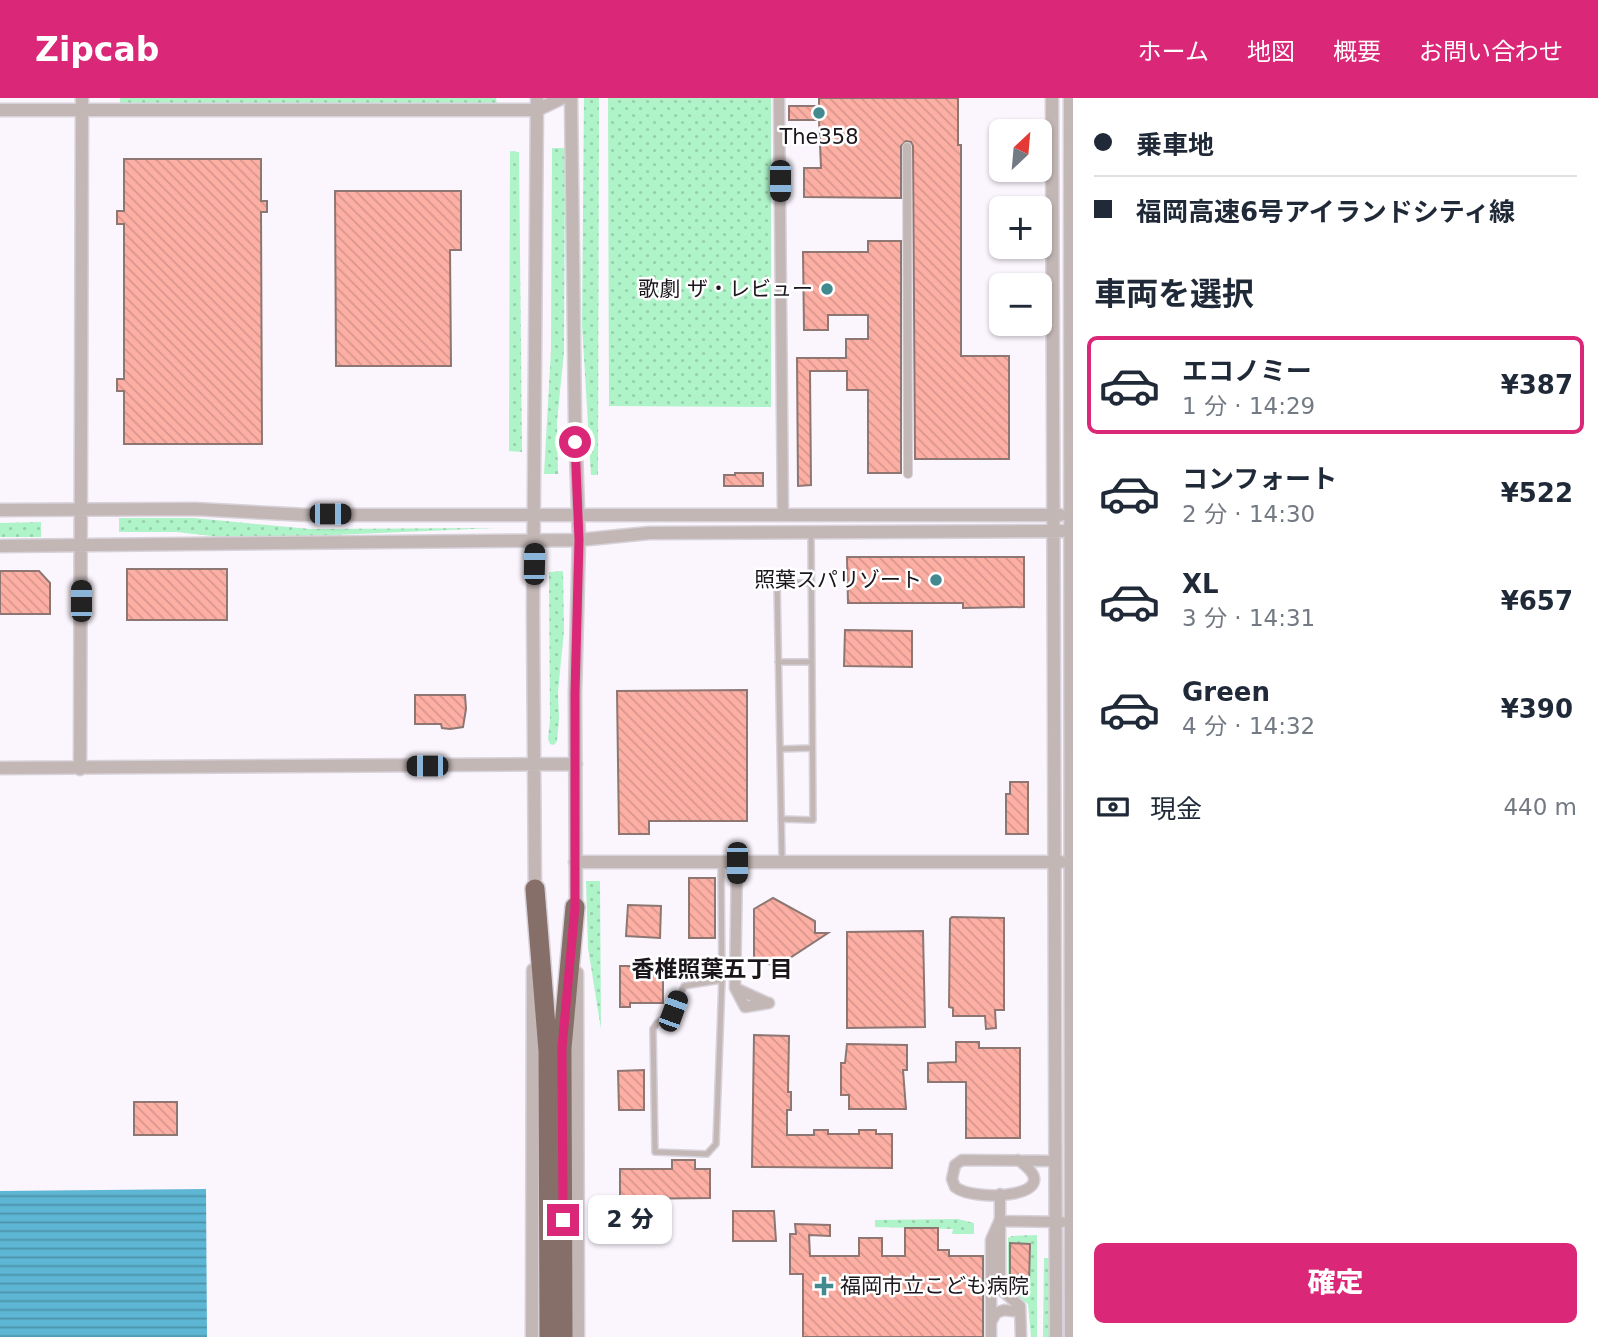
<!DOCTYPE html>
<html lang="ja">
<head>
<meta charset="utf-8">
<style>
	:root { --surface:#fff; --page:#f6f6f7; --text:#1f2937; --muted:#747a83; --line:#e0e1e3; --accent:#db2777 }
	body { margin:0; font-family:"DejaVu Sans","Noto Sans JP",sans-serif; background:var(--page); color:var(--text); height:100vh; display:flex; flex-direction:column; font-size:26px; white-space:nowrap }
	* { box-sizing:border-box; margin:0 }
	p { font-size:23px; color:var(--muted) }
	.icon { flex:none; width:38px; height:38px; fill:none; stroke:currentColor; stroke-width:2; stroke-linecap:round; stroke-linejoin:round }
	.map { position:relative; flex:1; overflow:hidden }
	.panel { display:flex; flex-direction:column; background:var(--surface); width:525px }
	.panel>* { flex:none }
	.hud { display:grid; align-content:center; height:154px; padding:0 21px; background:var(--surface) }
	.needle { width:46px; rotate:26deg }
	.tools { position:absolute; left:989px; top:21px; display:grid; gap:14px }
	.tools a { display:grid; place-items:center; width:63px; height:63px; border-radius:10px; background:var(--surface); box-shadow:0 2px 5px #0004; font-size:35px }
	.end { position:absolute; width:32px; height:32px; margin:-16px; border:9px solid #db2777; background:#fff; box-shadow:0 0 0 4px #fff }
	.from { border-radius:50% }
	.bubble { position:absolute; height:49px; border-radius:10px; background:var(--surface); box-shadow:0 2px 5px #0004; font-size:23px; font-weight:800; line-height:49px; text-align:center }
	.car { position:absolute; width:21px; height:42px; margin:-21px -10px; border-radius:9px; box-shadow:0 0 5px 2px #0007; background:linear-gradient(#222 24%,#8ab4d8 0 40%,#222 0 76%,#8ab4d8 0 86%,#222 0) }
	.hud b { display:flex; align-items:center; gap:24px; height:66px; font-size:26px }
	.hud b+b { border-top:2px solid var(--line) }
	.hud i { width:18px; height:18px; background:var(--text) }
	ul { padding:0; list-style:none }
	li { display:flex; align-items:center; gap:21px; height:98px; margin:0 14px 10px; padding:0 7px; border:4px solid transparent; border-radius:10px }
	li div { flex:1 }
	li b { display:block; font-size:26px }
	li em { font-style:normal; font-weight:800 }
	li.active { border-color:var(--accent) }
	li>.icon { width:63px; height:63px; stroke-width:1.5 }
	h2 { padding:0 21px; font-size:32px; line-height:84px }
	.pay { display:flex; align-items:center; gap:18px; height:77px; padding:0 21px; font-size:26px }
	.pay p { margin-inline-start:auto }
	.primary-button { display:flex; gap:14px; margin-top:auto; padding:14px 21px }
	.primary-button a { flex:1; height:80px; border-radius:10px; background:var(--accent); color:#fff; font-size:28px; font-weight:800; line-height:80px; text-align:center }
	header { display:flex; align-items:center; gap:42px; box-sizing:border-box; height:98px; padding:0 35px; background:var(--accent); color:#fff }
	header strong { font-size:33px }
	nav { display:flex; gap:38px; margin-inline-start:auto; font-size:24px }
	main { display:flex; flex:1; min-height:0 }
	.map>svg:first-child { display:block }
</style>
</head>
<body>
<header>
<strong>Zipcab</strong>
<nav><a>ホーム</a><a>地図</a><a>概要</a><a>お問い合わせ</a></nav>
</header>
<main>
<div class="map">
<svg width="1073" height="1239" viewBox="0 0 1073 1239">
	<defs>
		<pattern id="grass-dots" width="8" height="8" patternUnits="userSpaceOnUse" patternTransform="scale(1.75)"><rect width="8" height="8" fill="#aff3c9"/><path d="M2 2h.1M6 6h.1" fill="none" stroke="#96d0ac" stroke-width="1.8" stroke-linecap="round"/></pattern>
		<pattern id="water-rules" width="6" height="5" patternUnits="userSpaceOnUse" patternTransform="scale(1.75)"><rect width="6" height="5" fill="#5db6d3"/><path d="M0 2.5h6" fill="none" stroke="#4c93aa"/></pattern>
		<pattern id="building-back-hatch" width="6" height="6" patternUnits="userSpaceOnUse" patternTransform="scale(1.75)"><rect width="6" height="6" fill="#fdafa4"/><path d="M-1 5l2 2M0 0l6 6M5-1l2 2" fill="none" stroke="#d8968d"/></pattern>
	</defs>
	<rect width="100%" height="100%" fill="#fbf5fd"/>
	<path fill="url(#grass-dots)" d="M 120,0 L 496,0 L 497,6 L 120,5 Z
		M 584,0 L 599,0 L 598,377 L 591,377 L 582,226 Z
		M 608,0 L 771,0 L 771,309 L 609,308 Z
		M 552,50 L 565,50 L 564,253 L 557,324 L 558,376 L 544,376 L 551,252 Z
		M 510,53 L 519,54 L 522,354 L 509,353 Z
		M 119,420 L 194,420 L 310,431 L 495,430 L 310,438 L 221,439 L 176,434 L 119,434 Z
		M 41,424 L 41,439 L 0,439 L 0,425 Z
		M 563,473 L 564,532 L 558,594 L 559,621 L 557,643 L 554,647 L 550,646 L 548,641 L 550,622 L 549,474 Z
		M 586,783 L 600,783 L 601,931 L 588,850 Z
		M 958,1121 L 974,1125 L 974,1136 L 952,1136 L 953,1131 L 875,1129 L 875,1122 Z
		M 1037,1137 L 1037,1239 L 1031,1239 L 1028,1206 L 1008,1190 L 1008,1140 L 1012,1138 Z
		M 1044,1160 L 1050,1160 L 1050,1239 L 1043,1239 Z"/>
	<path fill="url(#water-rules)" d="M 206,1091 L 207,1239 L 0,1239 L 0,1093 Z"/>
	<path fill="url(#building-back-hatch)" stroke="#8e7672" stroke-width="2" d="M 819,0 L 958,0 L 958,47 L 961,47 L 961,258 L 1009,258 L 1009,361 L 915,361 L 913,48 L 911,44 L 906,43 L 901,48 L 901,100 L 804,99 L 804,70 L 821,70 L 819,22 L 789,22 L 789,8 L 819,8 Z
		M 124,61 L 261,61 L 261,103 L 267,103 L 267,114 L 261,114 L 262,346 L 124,346 L 124,293 L 117,293 L 117,281 L 124,281 L 124,126 L 117,126 L 117,113 L 124,113 Z
		M 335,93 L 461,93 L 461,152 L 450,152 L 451,268 L 336,268 Z
		M 868,143 L 901,143 L 901,375 L 868,375 L 868,292 L 847,292 L 847,273 L 810,273 L 811,387 L 798,388 L 797,260 L 846,260 L 846,241 L 868,241 L 868,217 L 828,217 L 828,232 L 804,232 L 803,154 L 868,154 Z
		M 735,375 L 763,375 L 763,388 L 724,388 L 724,377 L 735,377 Z
		M 847,459 L 1024,459 L 1024,509 L 963,510 L 963,505 L 848,505 Z
		M 127,471 L 227,471 L 227,522 L 127,522 Z
		M 0,473 L 39,473 L 50,485 L 50,516 L 0,516 Z
		M 845,532 L 912,533 L 912,569 L 844,568 Z
		M 747,592 L 747,723 L 649,723 L 649,736 L 619,736 L 617,593 Z
		M 415,597 L 465,597 L 466,611 L 463,629 L 450,631 L 442,630 L 441,626 L 415,626 Z
		M 1010,684 L 1028,684 L 1028,736 L 1006,736 L 1006,696 L 1010,696 Z
		M 689,780 L 715,780 L 715,840 L 689,840 Z
		M 773,800 L 815,823 L 815,835 L 828,835 L 776,869 L 754,859 L 754,811 Z
		M 628,807 L 661,808 L 660,840 L 626,838 Z
		M 952,819 L 1004,820 L 1004,912 L 995,912 L 996,930 L 986,931 L 985,918 L 953,918 L 953,910 L 949,909 L 950,821 Z
		M 923,833 L 925,929 L 847,930 L 847,834 Z
		M 620,868 L 663,868 L 663,905 L 630,905 L 630,909 L 620,909 Z
		M 754,937 L 789,938 L 788,994 L 791,994 L 791,1012 L 787,1012 L 787,1037 L 814,1037 L 814,1032 L 828,1032 L 828,1036 L 859,1036 L 859,1032 L 876,1032 L 876,1036 L 892,1036 L 892,1070 L 752,1069 Z
		M 956,944 L 979,944 L 979,950 L 1020,950 L 1020,1040 L 966,1040 L 966,984 L 928,984 L 928,965 L 956,964 Z
		M 847,946 L 907,947 L 907,972 L 903,972 L 906,1011 L 849,1011 L 849,997 L 841,997 L 841,965 L 845,965 Z
		M 644,972 L 644,1012 L 619,1012 L 618,973 Z
		M 134,1004 L 177,1004 L 177,1037 L 134,1037 Z
		M 672,1062 L 695,1062 L 695,1071 L 710,1071 L 710,1100 L 620,1101 L 620,1071 L 672,1071 Z
		M 733,1113 L 774,1113 L 776,1143 L 733,1143 Z
		M 795,1126 L 830,1127 L 830,1138 L 809,1137 L 810,1158 L 859,1158 L 859,1140 L 882,1140 L 882,1158 L 905,1158 L 905,1130 L 938,1130 L 938,1152 L 949,1152 L 949,1158 L 983,1158 L 983,1239 L 803,1239 L 803,1176 L 790,1176 L 790,1136 L 796,1136 Z
		M 1010,1145 L 1030,1146 L 1029,1187 L 1010,1186 Z"/>
	<g fill="none" stroke-linecap="round" stroke-linejoin="round">
		<defs>
			<path id="service" d="M 778,564 L 811,564
				M 780,651 L 812,650
				M 781,721 L 813,722 L 811,435
				M 782,762 L 777,485 L 811,485
				M 721,765 L 722,882 L 716,1046 L 707,1056 L 655,1054 L 653,931 L 657,925 L 673,913 L 684,888 L 722,882"/>
			<path id="pedestrian" d="M 907,49 L 908,376"/>
			<path id="minor" d="M 779,0 L 783,417
				M 737,765 L 735,890 L 745,909 L 769,905
				M 735,890 L 768,905
				M 1018,1062 C 1072,1099 975,1105 955,1089 L 952,1081 L 955,1067 L 962,1062 L 1054,1063
				M 1000,1096 L 1000,1191 L 1020,1208 L 1021,1239
				M 999,1123 L 1062,1124
				M 991,1224 L 996,1215 L 1004,1212 L 1020,1214
				M 991,1239 L 991,1142 L 998,1126"/>
			<path id="tertiary" d="M 571,0 L 575,324 L 579,442 L 575,595 L 576,815
				M 1052,0 L 1056,1239
				M 1070,0 L 1071,1239
				M 0,12 L 537,12 L 562,0
				M 0,412 L 195,411 L 307,417 L 1060,417
				M 0,448 L 579,442 L 649,435 L 1063,433
				M 0,670 L 576,666
				M 80,671 L 82,0
				M 575,764 L 1061,764
				M 535,798 L 533,514 L 537,0
				M 577,875 L 578,1239
				M 532,1239 L 533,872"/>
			<path id="motorway" d="M 535,791 L 548,953 L 549,1239
				M 563,1239 L 562,950 L 575,809"/>
		</defs>
		<use href="#service" stroke="#d7d1d9" stroke-width="8"/>
		<use href="#pedestrian" stroke="#d7d1d9" stroke-width="10"/>
		<use href="#minor" stroke="#d7d1d9" stroke-width="13"/>
		<use href="#tertiary" stroke="#d7d1d9" stroke-width="15"/>
		<use href="#motorway" stroke="#d7d1d9" stroke-width="22"/>
		<use href="#service" stroke="#c3b7b5" stroke-width="5"/>
		<use href="#pedestrian" stroke="#c3b7b5" stroke-width="8"/>
		<use href="#minor" stroke="#c3b7b5" stroke-width="10"/>
		<use href="#tertiary" stroke="#c3b7b5" stroke-width="12"/>
		<use href="#motorway" stroke="#866e69" stroke-width="19"/>
	</g>
	<g fill="none" stroke-linecap="round" stroke-linejoin="round">
		<path stroke="#db2777" stroke-width="9" d="M 563,1122 L 562,950 L 575,809 L 575,595 L 579,442 L 575,344"/>
	</g>
	<g fill="#428990" stroke="#fff" stroke-width="2.5">
		<circle cx="819" cy="15" r="7"/>
		<circle cx="827" cy="191" r="7"/>
		<circle cx="936" cy="482" r="7"/>
		<path d="M820.5 1177.5h7v7h7v7h-7v7h-7v-7h-7v-7h7z"/>
	</g>
	<g text-anchor="middle" dominant-baseline="central" stroke-width="5" stroke-linejoin="round" paint-order="stroke">
		<g font-size="21" fill="#1b161c" stroke="#fff" text-anchor="end">
			<text x="819" y="39" text-anchor="middle">The358</text>
			<text x="813" y="191">歌劇 ザ・レビュー</text>
			<text x="922" y="482">照葉スパリゾート</text>
			<text x="840" y="1188" text-anchor="start">福岡市立こども病院</text>
		</g>
		<g font-size="23" font-weight="bold" fill="#1b161c" stroke="#fff">
			<text x="712" y="871">香椎照葉五丁目</text>
		</g>
	</g>
</svg>
<div class="tools">
<a><svg class="needle" viewBox="-14 -14 28 28"><path d="M0-13l5 13h-10z" fill="#e53935"/><path d="M0 13l5-13h-10z" fill="#747a83"/></svg></a>
<a>+</a>
<a>−</a>
</div>
<i class="end from" style="left:575px;top:344px"></i>
<i class="end" style="left:563px;top:1122px"></i>
<div class="bubble" style="left:588px;top:1097px;width:84px">2 分</div>
<i class="car" style="left:780px;top:83px;rotate:180deg"></i>
<i class="car" style="left:330px;top:416px;rotate:90deg"></i>
<i class="car" style="left:534px;top:466px;rotate:1deg"></i>
<i class="car" style="left:81px;top:503px;rotate:0deg"></i>
<i class="car" style="left:427px;top:668px;rotate:270deg"></i>
<i class="car" style="left:737px;top:765px;rotate:180deg"></i>
<i class="car" style="left:673px;top:913px;rotate:20deg"></i>
</div>
<section class="panel">
<div class="hud">
<b><i class="from"></i>乗車地</b>
<b><i></i>福岡高速6号アイランドシティ線</b>
</div>
<h2>車両を選択</h2>
<ul>
<li class="active"><svg class="icon" aria-label="car" viewBox="0 0 24 24"><path d="M5 17H2v-5l4-1 3-4h7l3 4 3 1v5h-3M9 17h6M6 11h13"/><circle cx="7" cy="17" r="2"/><circle cx="17" cy="17" r="2"/></svg><div><b>エコノミー</b><p>1 分 · 14:29</p></div><em>¥387</em></li>
<li><svg class="icon" aria-label="car" viewBox="0 0 24 24"><path d="M5 17H2v-5l4-1 3-4h7l3 4 3 1v5h-3M9 17h6M6 11h13"/><circle cx="7" cy="17" r="2"/><circle cx="17" cy="17" r="2"/></svg><div><b>コンフォート</b><p>2 分 · 14:30</p></div><em>¥522</em></li>
<li><svg class="icon" aria-label="car" viewBox="0 0 24 24"><path d="M5 17H2v-5l4-1 3-4h7l3 4 3 1v5h-3M9 17h6M6 11h13"/><circle cx="7" cy="17" r="2"/><circle cx="17" cy="17" r="2"/></svg><div><b>XL</b><p>3 分 · 14:31</p></div><em>¥657</em></li>
<li><svg class="icon" aria-label="car" viewBox="0 0 24 24"><path d="M5 17H2v-5l4-1 3-4h7l3 4 3 1v5h-3M9 17h6M6 11h13"/><circle cx="7" cy="17" r="2"/><circle cx="17" cy="17" r="2"/></svg><div><b>Green</b><p>4 分 · 14:32</p></div><em>¥390</em></li>
</ul>
<div class="pay"><svg class="icon" aria-label="cash" viewBox="0 0 24 24"><path d="M3 7h18v10H3z"/><circle cx="12" cy="12" r="2"/></svg>現金<p>440 m</p></div>
<div class="primary-button"><a>確定</a></div>
</section>
</main>
</body>
</html>
